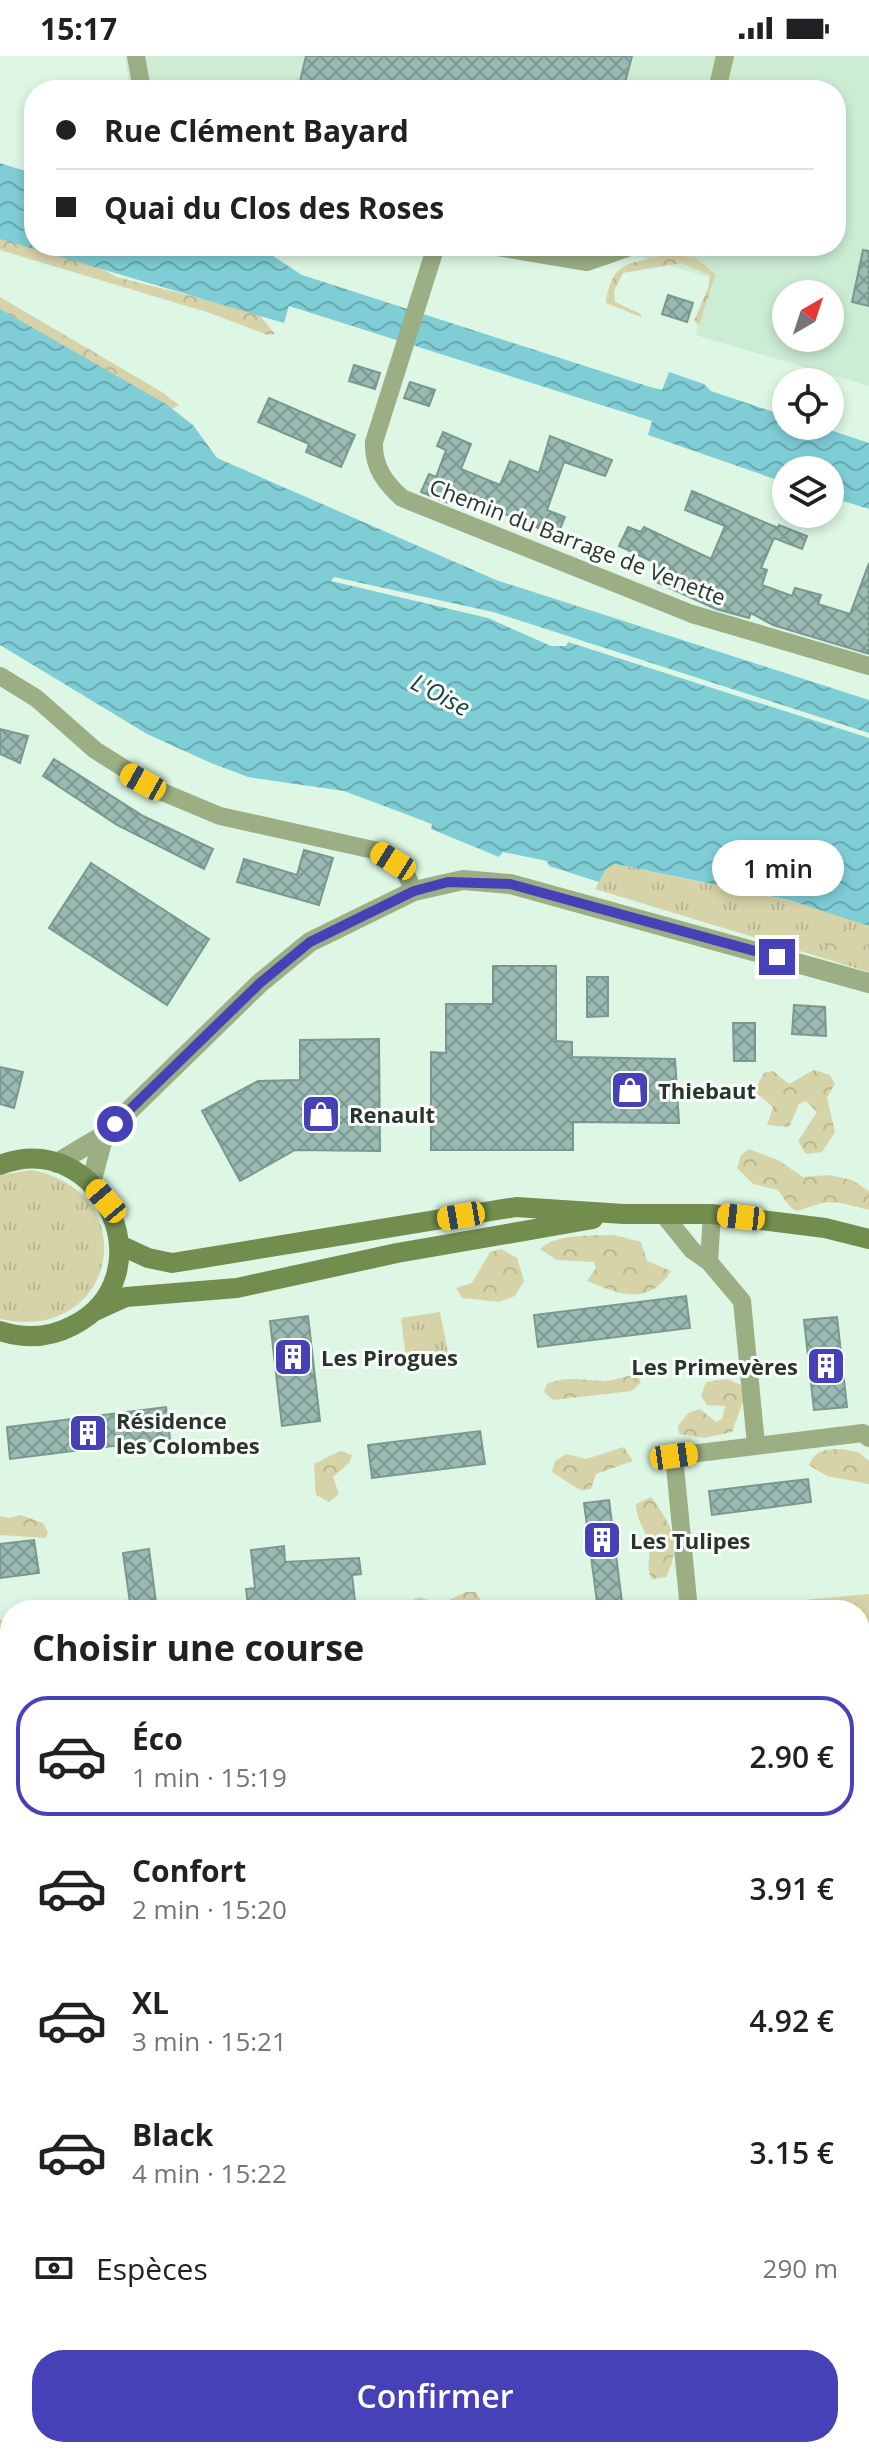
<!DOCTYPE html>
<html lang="fr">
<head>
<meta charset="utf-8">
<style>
	:root { --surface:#fff; --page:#f2f2f2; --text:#202124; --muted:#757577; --line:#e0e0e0; --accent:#4741b7 }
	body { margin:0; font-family:"Open Sans",sans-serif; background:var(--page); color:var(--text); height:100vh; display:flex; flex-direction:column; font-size:30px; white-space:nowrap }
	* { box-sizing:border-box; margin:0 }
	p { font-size:26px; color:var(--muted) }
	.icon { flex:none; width:44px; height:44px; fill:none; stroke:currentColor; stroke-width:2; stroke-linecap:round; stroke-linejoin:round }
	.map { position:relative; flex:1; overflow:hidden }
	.sheet { position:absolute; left:0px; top:1544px; width:870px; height:858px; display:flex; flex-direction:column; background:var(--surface); border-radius:32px 32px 0 0; box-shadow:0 4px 12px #0003 }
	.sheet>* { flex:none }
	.guide { position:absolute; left:24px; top:24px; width:822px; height:176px; border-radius:32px; box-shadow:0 4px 12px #0003; display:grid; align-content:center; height:176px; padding:0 32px; background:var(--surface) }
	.needle { width:52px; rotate:39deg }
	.buttons { position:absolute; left:772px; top:224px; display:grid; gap:16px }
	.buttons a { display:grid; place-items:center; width:72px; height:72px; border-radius:50%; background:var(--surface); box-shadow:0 4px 12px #0003; font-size:40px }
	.end { position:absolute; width:36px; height:36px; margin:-18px; border:10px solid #4741b7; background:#fff; box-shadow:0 0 0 4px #fff }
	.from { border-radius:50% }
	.bubble { position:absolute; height:56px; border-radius:28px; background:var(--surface); box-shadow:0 4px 12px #0003; font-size:26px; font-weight:600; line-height:56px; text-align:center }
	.car { position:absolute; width:24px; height:48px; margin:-24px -12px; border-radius:10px; box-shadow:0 0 6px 2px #0007; background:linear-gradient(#f5c518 24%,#345 0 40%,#f5c518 0 76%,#345 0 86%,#f5c518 0) }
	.guide b { display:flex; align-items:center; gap:28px; height:76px; font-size:30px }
	.guide b+b { border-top:2px solid var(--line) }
	.guide i { width:20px; height:20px; background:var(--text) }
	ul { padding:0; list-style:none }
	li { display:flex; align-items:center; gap:24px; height:120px; margin:0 16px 12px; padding:0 16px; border:4px solid transparent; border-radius:32px }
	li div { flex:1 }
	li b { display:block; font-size:30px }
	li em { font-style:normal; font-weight:600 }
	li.on { border-color:var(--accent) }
	li>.icon { width:72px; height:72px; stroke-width:1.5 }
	h2 { padding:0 32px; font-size:36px; line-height:96px }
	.pay { display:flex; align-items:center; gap:20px; height:88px; padding:0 32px; font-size:30px }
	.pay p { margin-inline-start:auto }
	.action { display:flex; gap:16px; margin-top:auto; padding:16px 32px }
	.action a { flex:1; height:92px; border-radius:32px; background:var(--accent); color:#fff; font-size:32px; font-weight:600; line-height:92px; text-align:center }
	.status { display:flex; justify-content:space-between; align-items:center; height:56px; padding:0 40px; background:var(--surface); direction:ltr }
	.status svg { height:22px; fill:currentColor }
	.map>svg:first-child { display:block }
</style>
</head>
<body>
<div class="status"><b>15:17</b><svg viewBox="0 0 49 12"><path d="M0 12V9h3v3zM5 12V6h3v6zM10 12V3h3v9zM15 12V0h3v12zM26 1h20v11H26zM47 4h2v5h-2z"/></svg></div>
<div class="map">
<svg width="869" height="2401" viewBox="0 0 869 2401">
	<defs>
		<pattern id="grass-tufts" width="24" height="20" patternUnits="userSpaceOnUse" patternTransform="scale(2)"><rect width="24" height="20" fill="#d7d3a9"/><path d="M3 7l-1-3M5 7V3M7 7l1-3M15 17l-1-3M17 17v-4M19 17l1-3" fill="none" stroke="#b9b692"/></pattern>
		<pattern id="forest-crowns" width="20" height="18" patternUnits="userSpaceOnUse" patternTransform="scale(2)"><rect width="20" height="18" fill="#d7d3a9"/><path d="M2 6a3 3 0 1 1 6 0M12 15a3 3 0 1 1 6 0" fill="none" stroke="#b9b692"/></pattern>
		<pattern id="water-waves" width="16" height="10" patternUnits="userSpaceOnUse" patternTransform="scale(2)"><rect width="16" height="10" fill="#7fced6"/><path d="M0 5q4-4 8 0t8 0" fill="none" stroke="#68a8ae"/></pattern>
		<pattern id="building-cross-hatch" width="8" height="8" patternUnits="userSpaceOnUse" patternTransform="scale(2)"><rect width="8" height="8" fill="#99bab2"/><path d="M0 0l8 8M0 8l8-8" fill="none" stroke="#7d9891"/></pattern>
	</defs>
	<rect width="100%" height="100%" fill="#ddf7e4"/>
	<path fill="#ccecd4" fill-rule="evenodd" d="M 125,0 L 869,0 L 869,330 L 695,279 L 715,223 L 603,190 L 836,190 L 836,34 L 149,34 L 129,29 ZM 786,238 L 830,238 L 830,282 L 786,282 Z
		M 556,2392 L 666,2392 L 667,2401 L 557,2401 Z"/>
	<path fill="url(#grass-tufts)" d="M 614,808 L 815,850 L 869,870 L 869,916 L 595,833 L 606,813 Z
		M 32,1114 C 147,1137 116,1289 0,1263 L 0,1119 Z
		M 440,1256 L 448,1297 L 406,1302 L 401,1262 Z
		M 869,1538 L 869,1725 L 860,1726 L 860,1554 L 784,1554 L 783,1546 Z
		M 10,1563 L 10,1835 L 0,1835 L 0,1564 Z"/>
	<path fill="url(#forest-crowns)" d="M 0,179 L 90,207 L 117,221 L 258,257 L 275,278 L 268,279 L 210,257 L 0,194 Z
		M 666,199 L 694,201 L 716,218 L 699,269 L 694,265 L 708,232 L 710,219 L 681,207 L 623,217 L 614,235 L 615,246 L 641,258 L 641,261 L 606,247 C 612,205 628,208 666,199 Z
		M 0,241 L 162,336 L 179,349 L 168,355 L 0,259 Z
		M 827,863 L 863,882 L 867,893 L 862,904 L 829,899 L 820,866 Z
		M 814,1014 L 830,1019 L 835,1028 L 827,1042 L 835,1076 L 822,1096 L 806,1098 L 798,1085 L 817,1056 L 806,1045 L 799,1048 L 789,1071 L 767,1069 L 773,1051 L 754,1035 L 764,1017 L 773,1015 L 789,1028 Z
		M 749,1093 L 778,1104 L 803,1121 L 829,1119 L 852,1124 L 869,1135 L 869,1154 C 856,1151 837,1144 823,1147 C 793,1153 800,1166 778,1134 L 753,1128 L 737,1112 L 741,1099 Z
		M 614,1179 L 641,1186 L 647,1205 L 671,1215 C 649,1250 620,1239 587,1225 L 596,1212 L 594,1206 L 557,1204 L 540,1193 C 557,1177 592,1180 614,1179 Z
		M 501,1193 L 517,1202 L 524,1225 L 515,1240 L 499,1246 L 462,1242 L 456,1232 L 472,1227 L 490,1196 Z
		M 637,1318 L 641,1326 L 632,1335 L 553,1344 L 544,1336 L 547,1328 C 568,1319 584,1325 605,1325 C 615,1324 627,1320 637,1318 Z
		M 727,1323 L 741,1329 L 744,1343 L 732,1376 L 704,1382 L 679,1378 L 678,1370 L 688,1357 L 700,1353 L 716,1366 L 722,1363 L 725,1350 L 707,1349 L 701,1340 L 706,1326 Z
		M 624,1391 L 633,1405 L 596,1418 L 591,1433 L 580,1434 L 552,1416 L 555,1405 L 566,1398 L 586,1403 Z
		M 841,1393 L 858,1396 L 869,1405 L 869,1428 L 827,1420 L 809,1409 C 816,1393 825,1394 841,1393 Z
		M 340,1395 L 352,1399 L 350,1406 L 333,1421 L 339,1438 L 329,1446 L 316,1439 L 314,1408 Z
		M 651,1441 C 671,1468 683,1487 666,1521 L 652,1523 C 645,1512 651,1503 649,1491 C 647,1475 636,1465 636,1448 Z
		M 21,1459 L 43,1467 L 48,1476 L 46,1482 L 0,1479 L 0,1460 L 9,1462 Z
		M 466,1536 L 476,1536 L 486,1554 L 413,1554 L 411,1545 L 419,1541 L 440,1548 Z"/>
	<path fill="url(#water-waves)" d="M 0,107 L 34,118 L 34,190 L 258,190 L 302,219 L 647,330 L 662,334 L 669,316 L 704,328 L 711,335 L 786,360 L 786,370 L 818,370 L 869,387 L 869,453 L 830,441 L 830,414 L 786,414 L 786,427 L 648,379 L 652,365 L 289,250 L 284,267 L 0,183 Z
		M 0,253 L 166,348 L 193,369 L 217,402 L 496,524 L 869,644 L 869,677 L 493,556 L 334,521 L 331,525 L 488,562 L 551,590 L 566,590 L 568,586 L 869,682 L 869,870 L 789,844 L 615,808 L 606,813 L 599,826 L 549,810 L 547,805 L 503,796 L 499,801 L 431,773 L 432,768 L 344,735 L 248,721 L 211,707 L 147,678 L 0,589 Z"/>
	<path fill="url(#building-cross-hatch)" stroke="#789890" stroke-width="2" d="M 306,0 L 632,0 L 623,34 L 298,34 Z
		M 863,194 L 869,195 L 869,250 L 852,246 Z
		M 668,239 L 693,247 L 687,266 L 662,258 Z
		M 354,309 L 380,317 L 375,333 L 349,325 Z
		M 410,326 L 435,334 L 429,350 L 404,342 Z
		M 269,342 L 355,379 L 341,411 L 306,396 L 309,388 L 258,366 Z
		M 443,376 L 471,388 L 461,413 L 500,429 L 510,405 L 539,417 L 550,380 L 612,404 L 605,420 L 564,406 L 547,454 L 565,461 L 557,480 L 453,436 L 448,447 L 421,436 L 429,418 L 436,421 L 446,394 L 437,390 Z
		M 692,435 L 778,472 L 779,469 L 807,480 L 802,493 L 774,482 L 761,512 L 767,514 L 762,529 L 792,540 L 795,532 L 821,539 L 818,548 L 850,558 L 869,507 L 869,598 L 773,569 L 751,557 L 749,562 L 716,553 L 654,525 L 660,509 L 619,490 L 628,471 L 641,476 L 644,471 L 711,503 L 725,470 L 685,454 Z
		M 0,673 L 28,680 L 20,707 L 0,698 Z
		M 54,703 L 143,760 L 213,793 L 204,813 L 117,769 L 43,720 Z
		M 304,794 L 333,802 L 319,849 L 237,826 L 244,803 L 297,819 Z
		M 91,807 L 209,883 L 167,949 L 49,872 Z
		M 493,910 L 556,910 L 556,985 L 572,986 L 572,1001 L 675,1003 L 679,1067 L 573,1066 L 573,1094 L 431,1094 L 431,996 L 446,997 L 446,948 L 493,948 Z
		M 587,921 L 608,921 L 608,960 L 587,961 Z
		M 794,949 L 825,951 L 826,980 L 792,978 Z
		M 733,967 L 755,967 L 755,1005 L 734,1005 Z
		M 379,983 L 380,1095 L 295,1094 L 240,1125 L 202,1055 L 258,1025 L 300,1024 L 300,984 Z
		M 0,1011 L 23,1016 L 14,1052 L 0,1048 Z
		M 686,1240 L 690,1272 L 538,1291 L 534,1259 Z
		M 308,1260 L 320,1365 L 282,1370 L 270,1265 Z
		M 837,1261 L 847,1351 L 814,1354 L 804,1264 Z
		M 166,1351 L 170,1383 L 10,1403 L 7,1371 Z
		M 480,1375 L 485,1408 L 372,1422 L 368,1389 Z
		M 808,1423 L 811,1446 L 712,1459 L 709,1435 Z
		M 609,1444 L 623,1554 L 598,1554 L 584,1447 Z
		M 34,1484 L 39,1517 L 0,1522 L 0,1488 Z
		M 284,1490 L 285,1506 L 359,1502 L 361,1518 L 352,1519 L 356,1554 L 324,1554 L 322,1545 L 248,1549 L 246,1533 L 255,1532 L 251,1494 Z
		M 149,1493 L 157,1554 L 131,1554 L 123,1497 Z"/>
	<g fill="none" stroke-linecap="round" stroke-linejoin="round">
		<path stroke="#9bae84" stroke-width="18" d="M 136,0 L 142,34
			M 717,34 L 725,0
			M 436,190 L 374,386 C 373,410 384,426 402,442 L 692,558 L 869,610
			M 491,190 L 587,206 L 633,190
			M 0,620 L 36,642 L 95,694 L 160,735 L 220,760 L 378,795 L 404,814 L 414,835
			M 663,1158 L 692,1194 L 709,1206 L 712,1158
			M 709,1206 L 742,1245 L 756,1388
			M 689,1554 L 674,1400 L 863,1377 L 869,1382
			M 860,2013 L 869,2013
			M 0,2034 L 10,2034
			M 221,2392 L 221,2401"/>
		<path stroke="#9bae84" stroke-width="20" d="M 57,1107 L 104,1079 L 260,927 L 310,886 L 414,835 L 463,824 L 510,828 L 869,927
			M 91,1127 L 104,1079
			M 860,1749 L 869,1748
			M 0,1848 L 10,1848"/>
		<path stroke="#728d4e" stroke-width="20" d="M 0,1109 C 102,1070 169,1222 72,1270 C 49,1282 25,1283 0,1275
			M 120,1189 L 148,1202 L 172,1207 L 516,1151 L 624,1158 L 712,1158 L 825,1172 L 869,1183
			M 93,1256 L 126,1241 L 237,1232 L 397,1197 L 593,1163"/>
	</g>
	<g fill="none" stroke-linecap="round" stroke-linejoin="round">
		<path stroke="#4741b7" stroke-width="10" d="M 115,1068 L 260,927 L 310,886 L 414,835 L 448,826 L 510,828 L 777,901"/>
	</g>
	<defs>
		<symbol id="shop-square" viewBox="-11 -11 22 22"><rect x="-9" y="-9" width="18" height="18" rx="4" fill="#4741b7" stroke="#f9fefa"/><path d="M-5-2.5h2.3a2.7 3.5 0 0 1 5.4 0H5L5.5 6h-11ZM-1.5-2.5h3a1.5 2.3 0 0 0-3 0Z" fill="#fff"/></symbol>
		<symbol id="building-square" viewBox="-11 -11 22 22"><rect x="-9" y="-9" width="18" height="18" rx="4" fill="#4741b7" stroke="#f9fefa"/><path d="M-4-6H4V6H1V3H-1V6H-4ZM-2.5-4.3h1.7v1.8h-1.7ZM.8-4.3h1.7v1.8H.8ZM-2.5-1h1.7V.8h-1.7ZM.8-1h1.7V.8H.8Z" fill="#fff"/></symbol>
	</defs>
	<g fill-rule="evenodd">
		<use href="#shop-square" x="608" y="1012" width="44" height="44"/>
		<use href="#shop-square" x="299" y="1036" width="44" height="44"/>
		<use href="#building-square" x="271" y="1279" width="44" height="44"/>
		<use href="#building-square" x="804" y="1288" width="44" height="44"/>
		<use href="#building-square" x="66" y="1355" width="44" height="44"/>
		<use href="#building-square" x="580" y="1462" width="44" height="44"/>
	</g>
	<g text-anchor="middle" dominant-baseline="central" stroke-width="6" stroke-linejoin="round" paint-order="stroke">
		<g font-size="22" fill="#2a342c" stroke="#f9fefa">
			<text transform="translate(578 485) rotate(21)">Chemin du Barrage de Venette</text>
		</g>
		<g font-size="22" font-weight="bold" fill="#2a342c" stroke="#f9fefa" text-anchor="start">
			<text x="658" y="1034">Thiebaut</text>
			<text x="349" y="1058">Renault</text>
			<text x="321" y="1301">Les Pirogues</text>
			<text x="798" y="1310" text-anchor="end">Les Primevères</text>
			<text x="116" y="1364">Résidence<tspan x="116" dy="25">les Colombes</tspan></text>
			<text x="630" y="1484">Les Tulipes</text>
		</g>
		<g font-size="24" font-style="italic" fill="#1a4044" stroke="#f9fefa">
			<text transform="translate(441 638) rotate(28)">L'Oise</text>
		</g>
	</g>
</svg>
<div class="buttons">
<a><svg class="needle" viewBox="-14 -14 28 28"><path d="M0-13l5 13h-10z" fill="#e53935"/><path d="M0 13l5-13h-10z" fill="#757577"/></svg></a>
<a><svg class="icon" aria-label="locate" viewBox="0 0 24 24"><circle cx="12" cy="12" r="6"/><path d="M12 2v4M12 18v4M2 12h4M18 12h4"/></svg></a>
<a><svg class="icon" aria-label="layers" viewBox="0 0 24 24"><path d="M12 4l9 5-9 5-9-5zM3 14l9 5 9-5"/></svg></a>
</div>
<i class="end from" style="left:115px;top:1068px"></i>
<i class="end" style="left:777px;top:901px"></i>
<div class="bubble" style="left:712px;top:784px;width:132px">1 min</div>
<i class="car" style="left:143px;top:726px;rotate:299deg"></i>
<i class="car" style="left:393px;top:805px;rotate:302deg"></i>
<i class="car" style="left:106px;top:1145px;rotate:320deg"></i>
<i class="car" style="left:461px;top:1160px;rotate:260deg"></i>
<i class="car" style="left:741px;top:1161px;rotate:276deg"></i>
<i class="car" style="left:674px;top:1400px;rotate:82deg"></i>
<div class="guide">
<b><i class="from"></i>Rue Clément Bayard</b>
<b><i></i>Quai du Clos des Roses</b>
</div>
<section class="sheet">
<h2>Choisir une course</h2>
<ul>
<li class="on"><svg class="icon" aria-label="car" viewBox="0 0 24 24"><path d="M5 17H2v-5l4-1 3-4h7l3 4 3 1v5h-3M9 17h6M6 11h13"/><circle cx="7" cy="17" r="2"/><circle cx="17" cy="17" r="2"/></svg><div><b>Éco</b><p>1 min · 15:19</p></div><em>2.90 €</em></li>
<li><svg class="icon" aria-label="car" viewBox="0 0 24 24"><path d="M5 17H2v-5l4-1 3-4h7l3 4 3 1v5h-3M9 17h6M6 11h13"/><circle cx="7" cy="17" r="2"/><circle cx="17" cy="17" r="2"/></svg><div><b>Confort</b><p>2 min · 15:20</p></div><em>3.91 €</em></li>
<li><svg class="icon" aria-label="car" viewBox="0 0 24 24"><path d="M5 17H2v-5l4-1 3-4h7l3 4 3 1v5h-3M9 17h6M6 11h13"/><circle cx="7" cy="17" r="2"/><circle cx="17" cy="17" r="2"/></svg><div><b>XL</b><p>3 min · 15:21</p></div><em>4.92 €</em></li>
<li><svg class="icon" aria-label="car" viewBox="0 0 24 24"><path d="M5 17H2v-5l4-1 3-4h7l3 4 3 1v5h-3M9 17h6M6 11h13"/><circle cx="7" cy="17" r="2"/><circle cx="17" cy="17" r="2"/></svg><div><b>Black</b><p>4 min · 15:22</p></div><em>3.15 €</em></li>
</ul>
<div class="pay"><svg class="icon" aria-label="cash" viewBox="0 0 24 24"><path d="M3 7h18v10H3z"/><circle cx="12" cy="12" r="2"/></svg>Espèces<p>290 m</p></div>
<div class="action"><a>Confirmer</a></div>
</section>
</div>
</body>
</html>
